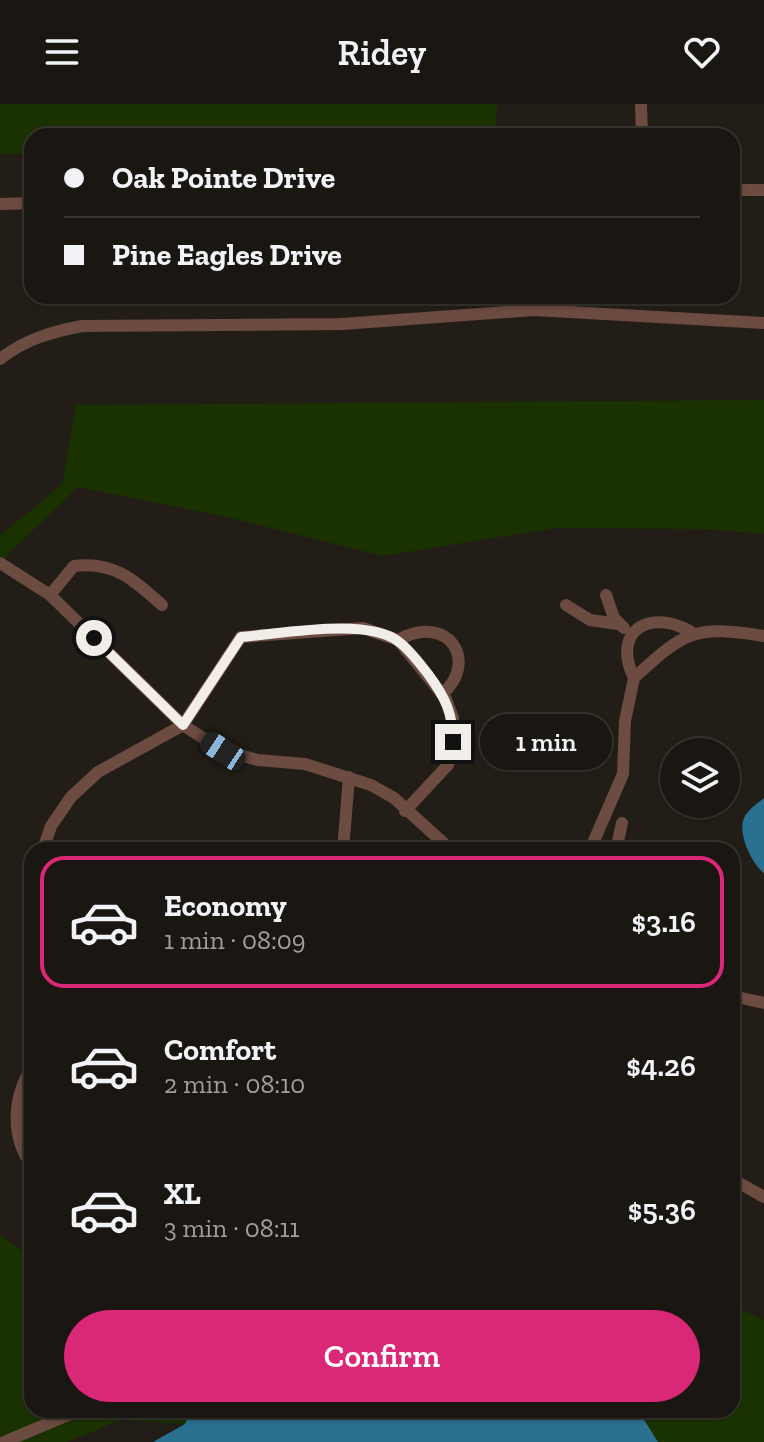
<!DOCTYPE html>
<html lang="en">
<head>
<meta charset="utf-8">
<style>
	:root { --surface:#1a1611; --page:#27231f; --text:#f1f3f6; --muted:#9f9f9f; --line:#383531; --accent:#db2777 }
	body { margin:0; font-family:"Zilla Slab",serif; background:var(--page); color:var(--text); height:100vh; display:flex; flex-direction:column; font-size:30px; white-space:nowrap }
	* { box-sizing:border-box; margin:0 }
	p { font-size:26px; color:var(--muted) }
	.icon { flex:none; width:44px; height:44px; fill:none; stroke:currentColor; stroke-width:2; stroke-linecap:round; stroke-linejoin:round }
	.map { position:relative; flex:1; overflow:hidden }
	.drawer { position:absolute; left:24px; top:738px; width:716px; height:576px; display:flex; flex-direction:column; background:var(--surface); border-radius:24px; box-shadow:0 2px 6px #0004,0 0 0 2px var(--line) }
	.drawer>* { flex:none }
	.top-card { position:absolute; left:24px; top:24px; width:716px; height:176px; border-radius:24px; box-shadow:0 2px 6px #0004,0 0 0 2px var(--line); display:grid; align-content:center; height:176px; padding:0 40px; background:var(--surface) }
	.tools { position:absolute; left:660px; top:634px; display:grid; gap:16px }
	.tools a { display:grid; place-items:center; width:80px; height:80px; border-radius:50%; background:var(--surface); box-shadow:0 2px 6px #0004,0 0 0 2px var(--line); font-size:40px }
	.end { position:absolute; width:36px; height:36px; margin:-18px; border:10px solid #f1eee9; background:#111; box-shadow:0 0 0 4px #111 }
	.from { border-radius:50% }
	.bubble { position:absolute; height:56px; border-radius:28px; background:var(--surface); box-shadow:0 2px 6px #0004,0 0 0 2px var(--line); font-size:26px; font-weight:600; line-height:56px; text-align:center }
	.car { position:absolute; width:24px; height:48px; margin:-24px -12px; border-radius:10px; box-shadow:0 0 6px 2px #0007; background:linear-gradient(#222 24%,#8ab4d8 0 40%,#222 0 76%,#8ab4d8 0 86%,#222 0) }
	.top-card b { display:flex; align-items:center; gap:28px; height:76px; font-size:30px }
	.top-card b+b { border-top:2px solid var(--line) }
	.top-card i { width:20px; height:20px; background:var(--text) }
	ul { padding:14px 0 0; list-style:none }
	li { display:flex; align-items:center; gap:24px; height:132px; margin:0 16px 12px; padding:0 24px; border:4px solid transparent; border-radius:24px }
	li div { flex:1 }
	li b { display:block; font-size:30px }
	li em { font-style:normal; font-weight:600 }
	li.active { border-color:var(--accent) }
	li>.icon { width:72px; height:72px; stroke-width:1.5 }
	.cta { display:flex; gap:16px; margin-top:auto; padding:16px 40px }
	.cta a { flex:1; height:92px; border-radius:48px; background:var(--accent); color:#fff; font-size:32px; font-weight:600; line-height:92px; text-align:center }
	header { display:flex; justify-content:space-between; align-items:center; height:104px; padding:0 40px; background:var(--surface); font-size:36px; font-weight:600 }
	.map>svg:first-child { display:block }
</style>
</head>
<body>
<header><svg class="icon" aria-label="menu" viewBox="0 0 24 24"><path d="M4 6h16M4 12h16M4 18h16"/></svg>Ridey<svg class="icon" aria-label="heart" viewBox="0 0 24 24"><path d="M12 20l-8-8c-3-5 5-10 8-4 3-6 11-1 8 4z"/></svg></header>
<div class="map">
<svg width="764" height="1338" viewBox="0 0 764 1338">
	<rect width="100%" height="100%" fill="#221e17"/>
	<path fill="#1a3200" d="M 0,0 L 497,0 L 496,32 L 32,32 L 32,50 L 0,50 Z
		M 764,296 L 764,430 L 708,425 L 555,424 L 383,452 L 231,414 L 78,383 L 0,458 L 0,432 L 62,380 L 76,301 Z
		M 0,1131 L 32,1154 L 32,1306 L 191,1306 L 185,1320 L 121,1316 L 67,1338 L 0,1338 Z
		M 732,1202 L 764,1216 L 764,1338 L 658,1338 L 638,1306 L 732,1306 Z"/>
	<path fill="#2a7191" d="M 764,694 L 764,769 C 752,760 736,728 745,712 C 749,705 758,699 764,694 Z
		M 191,1306 L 638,1306 L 658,1338 L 153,1338 L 185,1320 Z"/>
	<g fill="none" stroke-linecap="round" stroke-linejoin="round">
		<path stroke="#6c4b41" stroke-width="12" d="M 641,0 L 642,32
			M 732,86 L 764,86
			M 0,100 L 32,99
			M 0,255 C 26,235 51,228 82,222 L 342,220 L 534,206 L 764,219
			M 0,459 L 50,491 L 183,621 L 223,647 L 258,656 L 305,660 L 371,681 L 394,694 L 451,746
			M 50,491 L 74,462 C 114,457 134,476 162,501
			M 606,491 L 614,514 L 624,524
			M 566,501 L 590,516 L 618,520
			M 398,536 C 450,508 479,559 442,590
			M 634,574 C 611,526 650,504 691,528
			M 43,746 L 51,722 L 71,693 L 98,668 L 183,621 L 241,533 L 363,524 L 398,536 L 446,595 L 453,614 L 453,638 L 448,661 L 405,707
			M 343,746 L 349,673
			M 590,746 L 623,670 L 625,617 L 634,574 C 685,527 694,521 764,532
			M 616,746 L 622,719
			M 32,857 L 28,908 L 32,929
			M 732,892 L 764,899
			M 32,963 C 13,993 10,1032 32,1062
			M 732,1075 L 764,1093
			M 4,1338 L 80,1306"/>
	</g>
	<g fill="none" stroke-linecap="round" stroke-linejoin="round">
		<path stroke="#f1eee9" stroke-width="10" d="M 94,534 L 183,621 L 241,533 C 281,530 368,513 399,538 C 410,546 420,560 428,570 C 445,593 453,609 453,638"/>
	</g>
</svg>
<div class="tools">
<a><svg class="icon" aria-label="layers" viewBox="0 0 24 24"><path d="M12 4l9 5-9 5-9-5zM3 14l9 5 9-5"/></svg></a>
</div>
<i class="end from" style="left:94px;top:534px"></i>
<i class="end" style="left:453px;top:638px"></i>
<div class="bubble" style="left:480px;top:610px;width:132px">1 min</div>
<i class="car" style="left:223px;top:647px;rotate:303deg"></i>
<div class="top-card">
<b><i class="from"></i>Oak Pointe Drive</b>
<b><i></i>Pine Eagles Drive</b>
</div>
<section class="drawer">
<ul>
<li class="active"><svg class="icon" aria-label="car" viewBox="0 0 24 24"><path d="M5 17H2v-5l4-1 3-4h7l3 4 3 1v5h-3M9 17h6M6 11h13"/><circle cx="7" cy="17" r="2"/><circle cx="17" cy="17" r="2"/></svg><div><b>Economy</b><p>1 min · 08:09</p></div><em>$3.16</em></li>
<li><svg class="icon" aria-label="car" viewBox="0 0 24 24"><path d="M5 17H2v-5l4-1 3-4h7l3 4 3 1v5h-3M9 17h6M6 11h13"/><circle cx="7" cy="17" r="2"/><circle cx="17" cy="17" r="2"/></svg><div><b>Comfort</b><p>2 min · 08:10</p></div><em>$4.26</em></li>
<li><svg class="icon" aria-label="car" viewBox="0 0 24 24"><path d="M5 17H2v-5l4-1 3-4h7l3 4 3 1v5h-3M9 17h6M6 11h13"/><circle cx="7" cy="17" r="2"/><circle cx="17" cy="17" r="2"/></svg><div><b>XL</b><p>3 min · 08:11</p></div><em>$5.36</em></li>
</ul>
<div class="cta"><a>Confirm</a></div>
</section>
</div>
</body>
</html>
